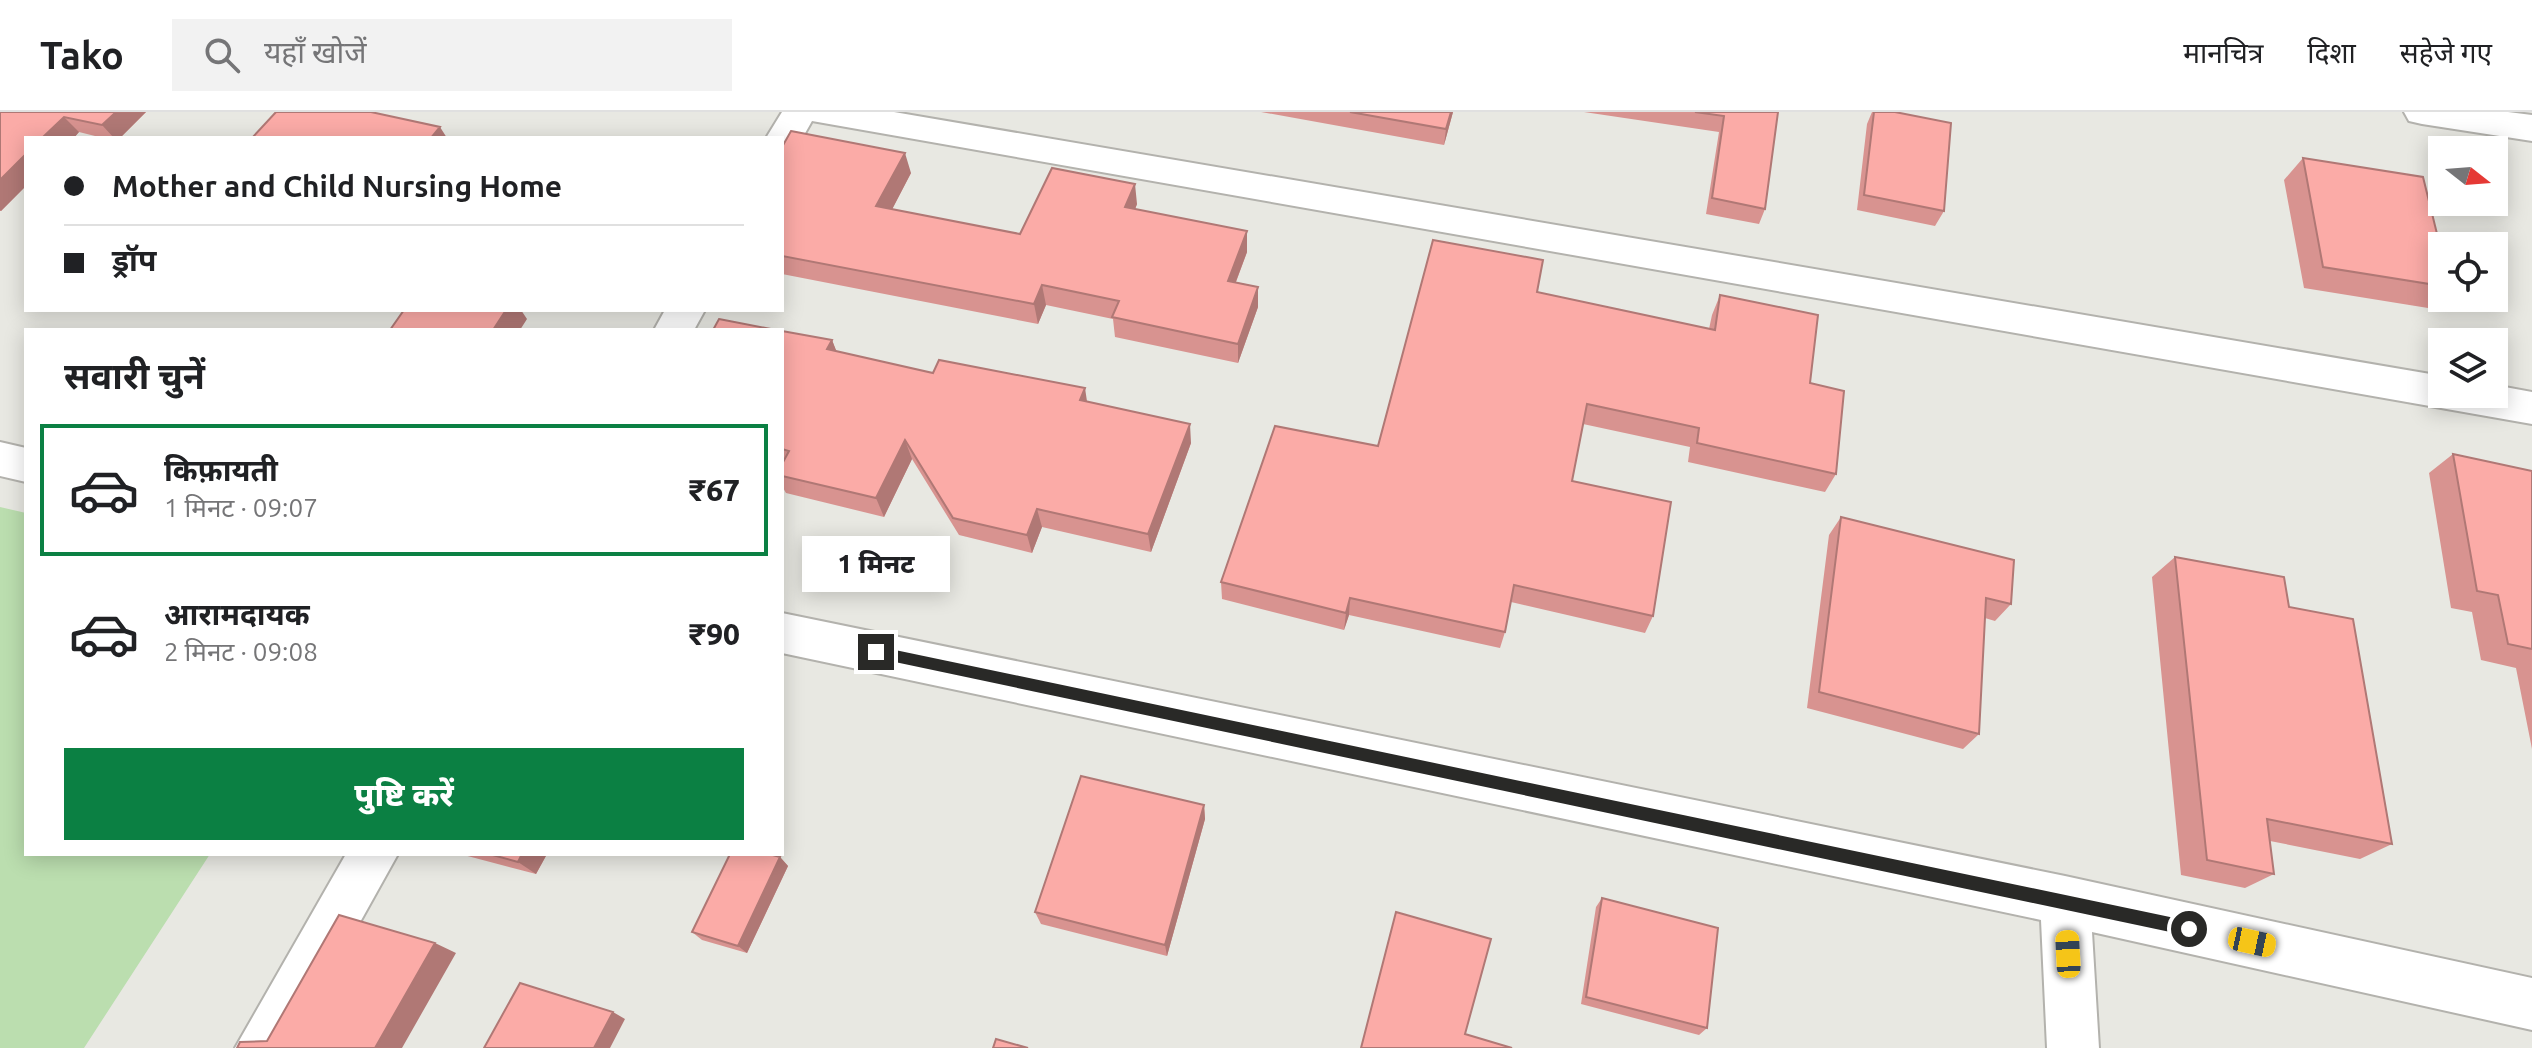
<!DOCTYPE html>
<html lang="hi">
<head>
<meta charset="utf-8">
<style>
	:root { --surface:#fff; --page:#f2f2f2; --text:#202124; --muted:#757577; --line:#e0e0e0; --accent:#0b8043 }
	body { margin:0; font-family:Ubuntu,"Noto Sans Devanagari",sans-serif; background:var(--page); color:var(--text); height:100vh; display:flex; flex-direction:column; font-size:30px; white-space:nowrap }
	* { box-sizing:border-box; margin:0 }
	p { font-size:26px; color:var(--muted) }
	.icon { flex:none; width:44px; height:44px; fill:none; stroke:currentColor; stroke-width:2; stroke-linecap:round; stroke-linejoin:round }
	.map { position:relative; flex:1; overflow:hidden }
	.panel { position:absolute; left:24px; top:216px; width:760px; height:528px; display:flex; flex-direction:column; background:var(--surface); border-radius:0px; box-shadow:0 4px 20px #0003 }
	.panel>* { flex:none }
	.top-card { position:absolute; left:24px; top:24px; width:760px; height:176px; border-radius:0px; box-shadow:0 4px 20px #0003; display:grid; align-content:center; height:176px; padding:0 40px; background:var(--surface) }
	.needle { width:52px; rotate:107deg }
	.controls { position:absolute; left:2428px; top:24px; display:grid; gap:16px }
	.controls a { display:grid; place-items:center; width:80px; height:80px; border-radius:0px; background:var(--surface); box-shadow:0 4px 20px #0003; font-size:40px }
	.end { position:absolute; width:36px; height:36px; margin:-18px; border:10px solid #292927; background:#fff; box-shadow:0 0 0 4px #fff }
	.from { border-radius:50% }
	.bubble { position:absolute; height:56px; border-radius:0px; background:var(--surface); box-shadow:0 4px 20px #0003; font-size:26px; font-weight:800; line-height:56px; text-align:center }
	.car { position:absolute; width:24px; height:48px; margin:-24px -12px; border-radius:10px; box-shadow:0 0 6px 2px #0007; background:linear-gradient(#f5c518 24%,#345 0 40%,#f5c518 0 76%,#345 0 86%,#f5c518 0) }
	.top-card b { display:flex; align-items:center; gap:28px; height:76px; font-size:30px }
	.top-card b+b { border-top:2px solid var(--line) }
	.top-card i { width:20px; height:20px; background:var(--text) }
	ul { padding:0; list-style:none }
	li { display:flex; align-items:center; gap:24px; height:132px; margin:0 16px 12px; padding:0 24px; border:4px solid transparent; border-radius:0px }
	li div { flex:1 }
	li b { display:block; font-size:30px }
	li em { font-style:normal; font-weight:800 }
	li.on { border-color:var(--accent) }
	li>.icon { width:72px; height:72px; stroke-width:1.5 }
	h2 { padding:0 40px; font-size:36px; line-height:96px }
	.action { display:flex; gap:16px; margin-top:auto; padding:16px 40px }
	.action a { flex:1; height:92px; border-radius:0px; background:var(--accent); color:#fff; font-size:32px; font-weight:800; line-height:92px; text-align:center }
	header { display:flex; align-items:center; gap:48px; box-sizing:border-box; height:112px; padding:0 40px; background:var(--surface); border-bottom:2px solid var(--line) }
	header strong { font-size:38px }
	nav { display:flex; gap:44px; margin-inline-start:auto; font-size:28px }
	.search { width:560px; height:72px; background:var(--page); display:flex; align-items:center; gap:20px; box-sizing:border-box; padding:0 28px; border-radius:0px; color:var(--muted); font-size:30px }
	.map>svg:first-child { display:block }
</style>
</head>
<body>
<header>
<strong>Tako</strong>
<div class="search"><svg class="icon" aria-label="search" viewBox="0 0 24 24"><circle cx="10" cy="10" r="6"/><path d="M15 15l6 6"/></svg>यहाँ खोजें</div>
<nav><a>मानचित्र</a><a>दिशा</a><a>सहेजे गए</a></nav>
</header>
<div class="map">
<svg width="2532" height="936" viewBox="0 0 2532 936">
	<rect width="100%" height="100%" fill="#e8e8e2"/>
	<path fill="#bbdeaf" d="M 0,395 L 26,401 L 26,742 L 210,742 L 84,936 L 0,936 Z"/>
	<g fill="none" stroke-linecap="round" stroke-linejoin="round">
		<defs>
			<path id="minor" d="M 782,0 L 894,0 L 2442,264 L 2442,282 L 2494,282 L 2494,273 L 2532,280 L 2532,312 L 812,9 L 795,39 L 782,43 L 782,26 L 766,26 Z
				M 665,198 L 705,198 L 694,218 L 654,218 Z
				M 0,330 L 26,336 L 26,370 L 0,364 Z
				M 782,501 L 2065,764 L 2532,866 L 2532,918 L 2092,820 L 2099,936 L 2047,936 L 2041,808 L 782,541 Z
				M 346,742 L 398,742 L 290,936 L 235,936 Z"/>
			<path id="tertiary" d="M 2404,0 L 2508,0 L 2532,3 L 2532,29 L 2422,12 L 2409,9 Z"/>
		</defs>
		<use href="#minor" stroke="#b3b2ad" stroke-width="4"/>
		<use href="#tertiary" stroke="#b3b2ad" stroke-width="4"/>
		<use href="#minor" fill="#fff" fill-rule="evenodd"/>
		<use href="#tertiary" fill="#fff" fill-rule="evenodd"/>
	</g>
	<path fill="#d89390" d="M 0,0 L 146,0 L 120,26 L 103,26 L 79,20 L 1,99 L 0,99 Z
		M 1261,0 L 1453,0 L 1444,33 Z
		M 1584,0 L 1778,0 L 1765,97 L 1759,112 L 1706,102 L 1719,20 Z
		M 1872,0 L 1895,0 L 1944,99 L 1935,114 L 1857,98 L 1867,12 Z
		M 782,35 L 911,61 L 892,97 L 1020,122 L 1137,92 L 1135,97 L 1247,119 L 1247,140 L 1236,170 L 1258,175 L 1258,195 L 1238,251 L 1115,225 L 1113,207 L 1046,193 L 1038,212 L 782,162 Z
		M 2303,46 L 2442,142 L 2442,183 L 2428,196 L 2304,176 L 2284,68 Z
		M 1537,180 L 1709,217 L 1712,203 L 1720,183 L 1810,271 L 1836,362 L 1825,380 L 1688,350 L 1690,335 L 1583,312 L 1572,369 L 1653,504 L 1645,521 L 1511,490 L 1505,520 L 1500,536 L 1349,503 L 1344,518 L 1222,487 L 1221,470 L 1378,334 Z
		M 782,219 L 832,228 L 836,239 L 933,261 L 1087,290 L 1191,331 L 1151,440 L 1042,415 L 1032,441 L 959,423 L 912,347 L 884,405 L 786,381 L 782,374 Z
		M 2453,342 L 2532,359 L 2532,637 L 2516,556 L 2481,548 L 2472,500 L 2451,496 L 2429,361 Z
		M 1841,405 L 2011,492 L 1995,509 L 1985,506 L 1979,622 L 1963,637 L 1807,596 L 1829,423 Z
		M 2175,445 L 2289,495 L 2392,732 L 2360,747 L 2270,729 L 2274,762 L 2245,776 L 2181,763 L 2152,465 Z
		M 1204,693 L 1205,707 L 1167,844 L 1041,812 L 1035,800 Z
		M 460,742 L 547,742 L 536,762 Z
		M 780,745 L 788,754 L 747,841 L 702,828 L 692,820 Z
		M 1602,786 L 1707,916 L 1699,923 L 1581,892 L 1596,795 Z"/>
	<path fill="#b07875" d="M 116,0 L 146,0 L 120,26 L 114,26 L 102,13 Z
		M 1451,0 L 1453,0 L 1444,33 L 1446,17 Z
		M 64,5 L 79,20 L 74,26 L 42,26 Z
		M 440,15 L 447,26 L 431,26 Z
		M 905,41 L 911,61 L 883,115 L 876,94 Z
		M 26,42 L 26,74 L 1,99 L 0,98 L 0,68 Z
		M 1135,72 L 1137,92 L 1128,116 L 1125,95 Z
		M 1247,119 L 1247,140 L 1229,188 L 1228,169 Z
		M 1042,173 L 1046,193 L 1038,212 L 1034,192 Z
		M 1258,175 L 1258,195 L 1238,251 L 1238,232 Z
		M 506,198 L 521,198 L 527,207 L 520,218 L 493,218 Z
		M 832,228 L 840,248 L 827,237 Z
		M 1085,276 L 1088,296 L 1080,288 Z
		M 1190,312 L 1191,331 L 1151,440 L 1148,422 Z
		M 905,328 L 912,347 L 884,405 L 876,386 Z
		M 1037,397 L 1042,415 L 1032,441 L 1027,423 Z
		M 1350,486 L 1349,503 L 1344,518 L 1346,501 Z
		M 1204,693 L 1205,707 L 1167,844 L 1165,833 Z
		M 522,742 L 547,742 L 536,762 L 518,750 Z
		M 780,745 L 788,754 L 747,841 L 738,834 Z
		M 435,831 L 456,841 L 402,936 L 375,936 Z
		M 613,900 L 625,907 L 610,936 L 594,936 Z"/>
	<path fill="#fbaba7" stroke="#b07875" stroke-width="2" d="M 0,0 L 116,0 L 102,13 L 64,5 L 42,26 L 26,26 L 26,42 L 0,68 Z
		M 276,0 L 371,0 L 440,15 L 431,26 L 252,26 Z
		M 1350,0 L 1451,0 L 1446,17 Z
		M 1695,0 L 1778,0 L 1765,97 L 1712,86 L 1724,4 Z
		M 1874,0 L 1895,0 L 1951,11 L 1944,99 L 1864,83 Z
		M 791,19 L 905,41 L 876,94 L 1020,122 L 1052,56 L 1135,72 L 1125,95 L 1247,119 L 1228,169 L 1258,175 L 1238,232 L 1112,205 L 1119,189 L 1042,173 L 1034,192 L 782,144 L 782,35 Z
		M 2303,46 L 2423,65 L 2442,142 L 2442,174 L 2323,155 Z
		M 1433,128 L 1543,148 L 1537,180 L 1715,218 L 1720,183 L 1818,203 L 1810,271 L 1844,279 L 1836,362 L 1697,331 L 1699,316 L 1587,292 L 1572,369 L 1671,390 L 1653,504 L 1514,473 L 1505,520 L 1350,486 L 1346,501 L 1221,470 L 1275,314 L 1378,334 Z
		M 404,198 L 506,198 L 493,218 L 390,218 Z
		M 719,207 L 776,218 L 713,218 Z
		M 782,219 L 832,228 L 827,237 L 933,261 L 939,248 L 1085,276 L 1080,288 L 1190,312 L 1148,422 L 1037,397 L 1027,423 L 953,406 L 905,328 L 876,386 L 782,364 L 782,352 L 789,339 L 782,337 Z
		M 2453,342 L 2532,359 L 2532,537 L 2508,532 L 2498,483 L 2477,479 Z
		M 1841,405 L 2014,448 L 2011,492 L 1986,486 L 1979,622 L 1819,580 Z
		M 2175,445 L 2284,465 L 2289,495 L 2353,507 L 2392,732 L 2267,707 L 2274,762 L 2207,748 Z
		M 1081,664 L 1204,693 L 1165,833 L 1035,800 Z
		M 489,742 L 522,742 L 518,750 Z
		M 730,742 L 769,742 L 780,745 L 738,834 L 692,820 Z
		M 1602,786 L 1718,816 L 1707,916 L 1586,885 Z
		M 1396,800 L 1491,827 L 1465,922 L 1512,936 L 1361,936 Z
		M 339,803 L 435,831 L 375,936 L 237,936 L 240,930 L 267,929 Z
		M 520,871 L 613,900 L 594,936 L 484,936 Z
		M 996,927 L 1028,936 L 993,936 Z"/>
	<path fill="#292927" d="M 876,534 L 2189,809 L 2197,817 L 2189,824 L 876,546 L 869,540 Z"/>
</svg>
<div class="controls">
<a><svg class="needle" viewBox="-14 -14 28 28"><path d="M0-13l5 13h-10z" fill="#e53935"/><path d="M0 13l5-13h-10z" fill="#757577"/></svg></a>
<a><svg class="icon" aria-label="locate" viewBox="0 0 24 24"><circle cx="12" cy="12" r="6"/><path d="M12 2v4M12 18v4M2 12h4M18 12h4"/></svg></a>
<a><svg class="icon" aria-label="layers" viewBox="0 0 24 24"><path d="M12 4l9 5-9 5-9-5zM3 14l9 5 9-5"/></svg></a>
</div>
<i class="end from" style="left:2189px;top:817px"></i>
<i class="end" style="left:876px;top:540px"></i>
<div class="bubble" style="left:802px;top:424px;width:148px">1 मिनट</div>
<i class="car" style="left:2252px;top:830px;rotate:102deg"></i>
<i class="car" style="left:2068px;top:842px;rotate:357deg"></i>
<div class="top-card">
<b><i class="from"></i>Mother and Child Nursing Home</b>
<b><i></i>ड्रॉप</b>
</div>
<section class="panel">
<h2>सवारी चुनें</h2>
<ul>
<li class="on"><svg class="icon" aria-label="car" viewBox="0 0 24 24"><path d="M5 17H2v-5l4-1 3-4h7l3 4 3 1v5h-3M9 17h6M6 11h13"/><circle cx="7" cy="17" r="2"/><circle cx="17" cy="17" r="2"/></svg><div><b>किफ़ायती</b><p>1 मिनट · 09:07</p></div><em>₹67</em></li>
<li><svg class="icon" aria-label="car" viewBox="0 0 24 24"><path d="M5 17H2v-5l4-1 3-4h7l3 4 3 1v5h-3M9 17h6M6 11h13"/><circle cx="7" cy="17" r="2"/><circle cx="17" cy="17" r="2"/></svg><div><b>आरामदायक</b><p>2 मिनट · 09:08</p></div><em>₹90</em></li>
</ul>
<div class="action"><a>पुष्टि करें</a></div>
</section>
</div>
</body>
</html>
